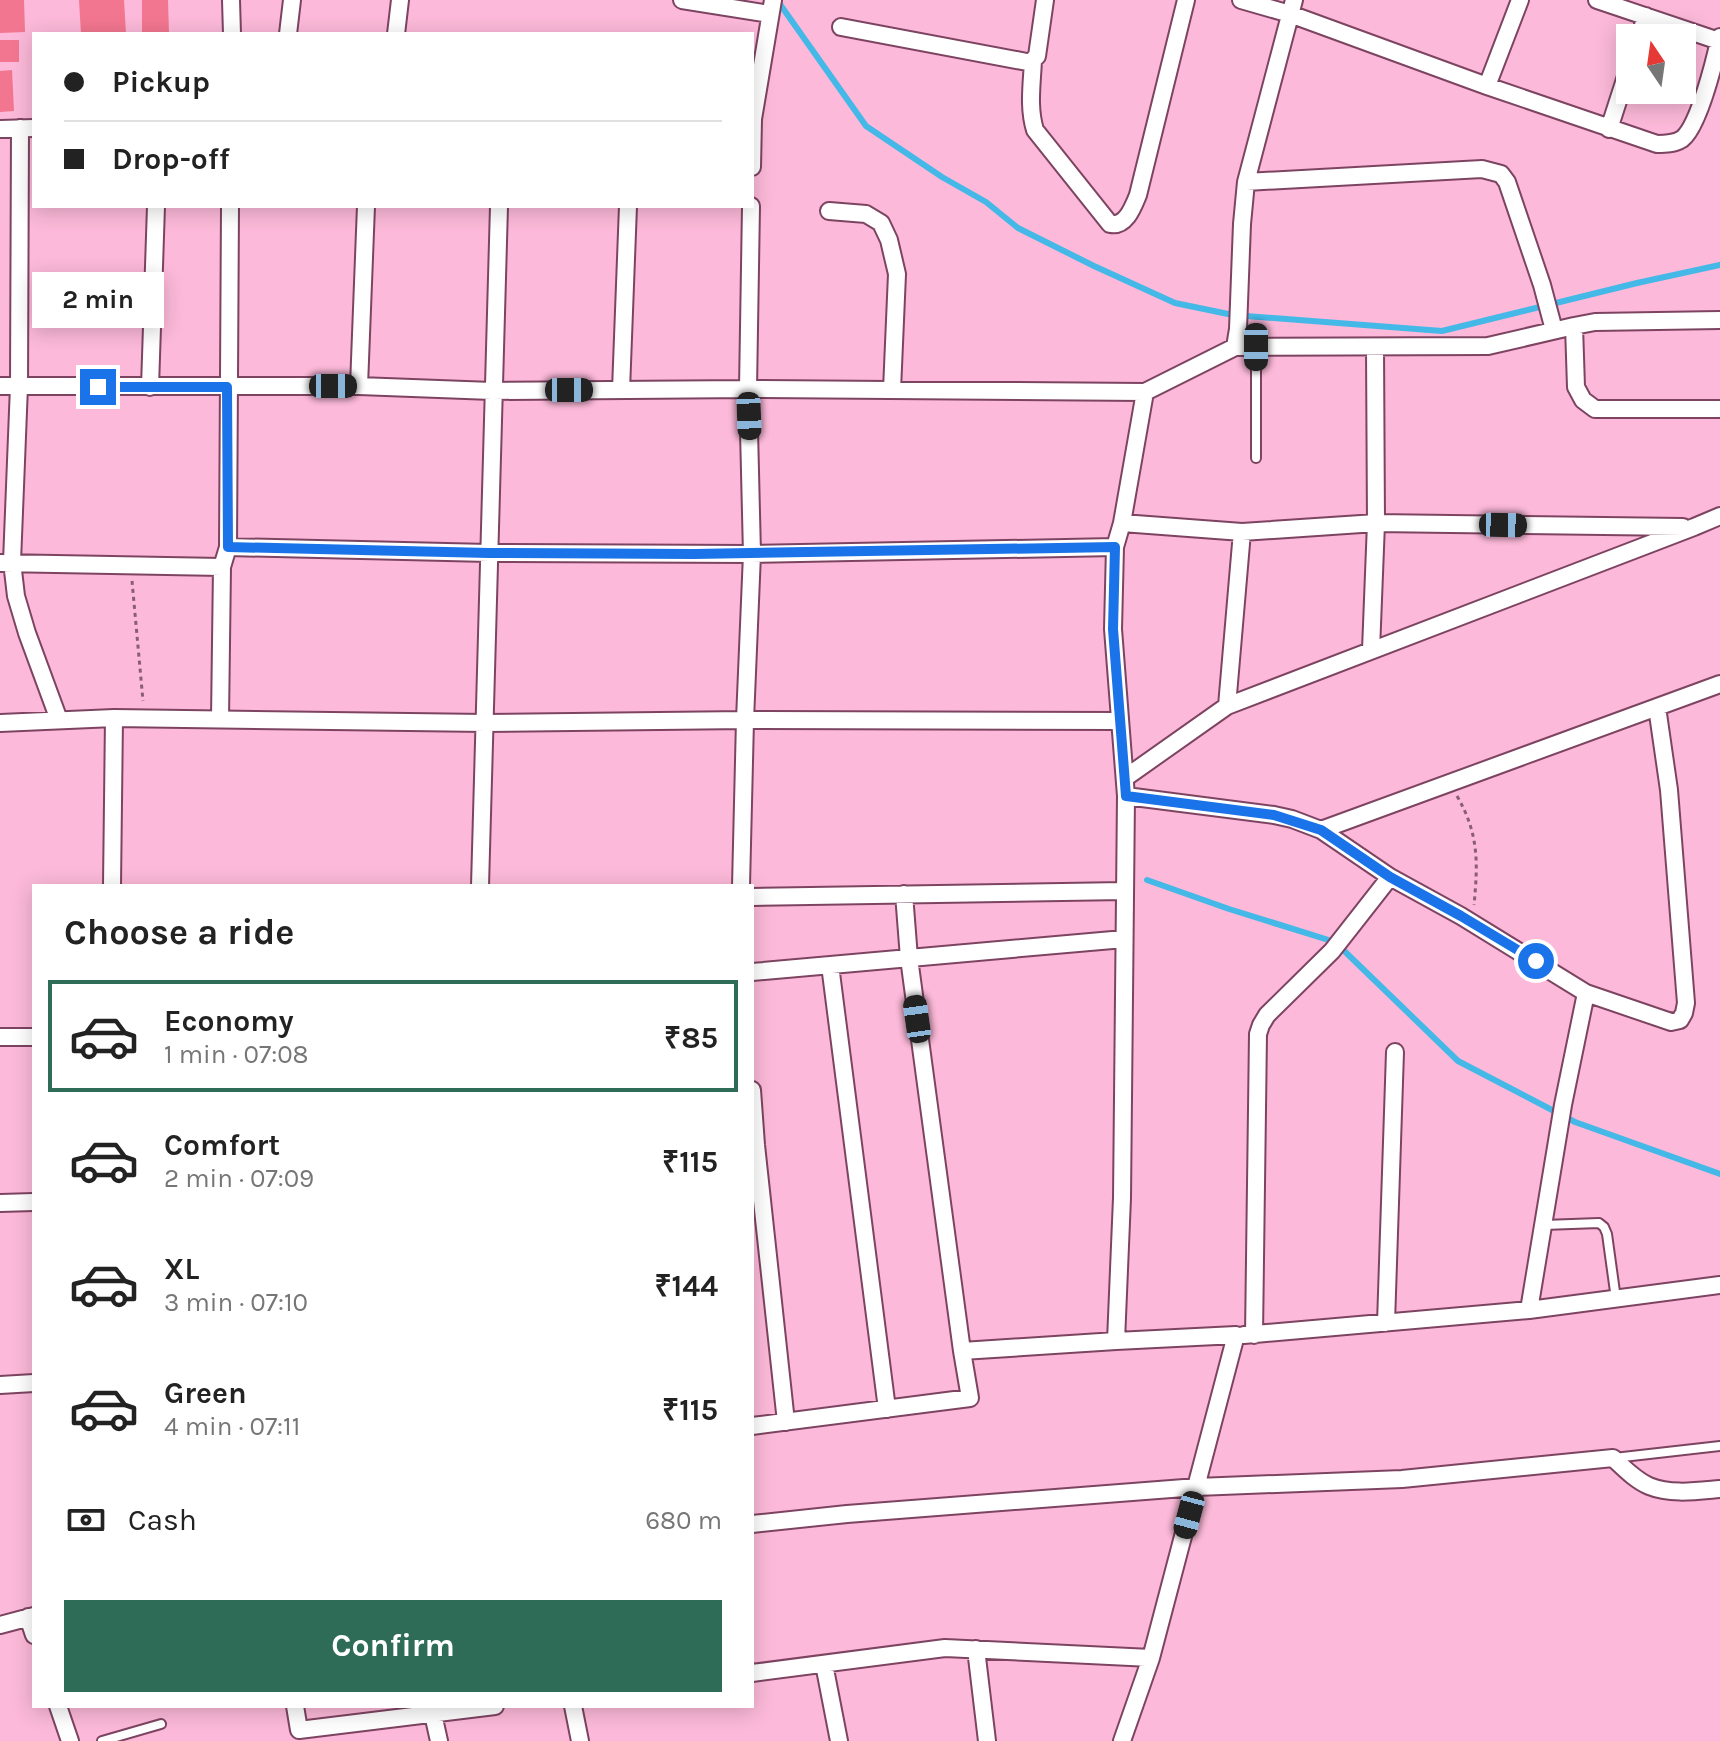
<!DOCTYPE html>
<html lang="en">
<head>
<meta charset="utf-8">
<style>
	:root { --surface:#fff; --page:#f2f2f2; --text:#222; --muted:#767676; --line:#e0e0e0; --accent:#2e6c58 }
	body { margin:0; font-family:Karla,sans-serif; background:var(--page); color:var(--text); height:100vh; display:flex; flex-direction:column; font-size:30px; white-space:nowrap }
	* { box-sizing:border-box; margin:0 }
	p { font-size:26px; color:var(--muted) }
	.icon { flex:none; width:44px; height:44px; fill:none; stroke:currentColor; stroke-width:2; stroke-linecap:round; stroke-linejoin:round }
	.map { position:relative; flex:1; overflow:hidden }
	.sheet { position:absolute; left:32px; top:884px; width:722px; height:824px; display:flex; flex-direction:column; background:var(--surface); border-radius:0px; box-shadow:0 4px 20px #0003 }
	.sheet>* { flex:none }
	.guide { position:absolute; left:32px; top:32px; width:722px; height:176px; border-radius:0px; box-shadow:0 4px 20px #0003; display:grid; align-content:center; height:176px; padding:0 32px; background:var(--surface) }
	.needle { width:52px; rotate:347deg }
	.tools { position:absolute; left:1616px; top:24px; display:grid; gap:16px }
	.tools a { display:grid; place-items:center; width:80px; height:80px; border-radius:0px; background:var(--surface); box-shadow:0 4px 20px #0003; font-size:40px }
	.end { position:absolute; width:36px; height:36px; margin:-18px; border:10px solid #1a73e8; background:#fff; box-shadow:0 0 0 4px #fff }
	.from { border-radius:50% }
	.bubble { position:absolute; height:56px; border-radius:0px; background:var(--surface); box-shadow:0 4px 20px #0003; font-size:26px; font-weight:700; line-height:56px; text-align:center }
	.car { position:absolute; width:24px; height:48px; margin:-24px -12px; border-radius:10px; box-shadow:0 0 6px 2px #0007; background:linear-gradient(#222 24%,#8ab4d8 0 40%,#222 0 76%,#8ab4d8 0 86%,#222 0) }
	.guide b { display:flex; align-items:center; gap:28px; height:76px; font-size:30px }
	.guide b+b { border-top:2px solid var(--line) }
	.guide i { width:20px; height:20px; background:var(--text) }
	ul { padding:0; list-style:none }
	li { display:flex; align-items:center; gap:24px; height:112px; margin:0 16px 12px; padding:0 16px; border:4px solid transparent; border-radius:0px }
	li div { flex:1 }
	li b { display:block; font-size:30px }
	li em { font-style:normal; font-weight:700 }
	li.current { border-color:var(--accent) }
	li>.icon { width:72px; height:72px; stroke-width:1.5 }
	h2 { padding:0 32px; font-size:36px; line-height:96px }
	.pay { display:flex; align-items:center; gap:20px; height:88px; padding:0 32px; font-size:30px }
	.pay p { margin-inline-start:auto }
	.action { display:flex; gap:16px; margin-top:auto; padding:16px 32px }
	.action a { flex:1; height:92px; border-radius:0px; background:var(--accent); color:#fff; font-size:32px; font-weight:700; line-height:92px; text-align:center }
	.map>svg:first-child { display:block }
</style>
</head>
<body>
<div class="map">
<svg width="1720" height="1741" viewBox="0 0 1720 1741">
	<rect width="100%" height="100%" fill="#fcb9d9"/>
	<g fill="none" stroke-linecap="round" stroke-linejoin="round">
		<path stroke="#44b8e7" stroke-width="6" d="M 777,0 L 866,126 L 942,177 L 986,202 L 1018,228 L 1094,266 L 1175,303 L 1233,315 L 1442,331 L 1637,283 L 1720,265
			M 1147,880 L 1229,909 L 1335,942 L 1458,1061 L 1575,1122 L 1720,1174"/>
	</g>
	<path fill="#f2768f" d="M 0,0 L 24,0 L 25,32 L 0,33 Z
		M 79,0 L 124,0 L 126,34 L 81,34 Z
		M 142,0 L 168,0 L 169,34 L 142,34 Z
		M 0,40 L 19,40 L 19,62 L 0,62 Z
		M 12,70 L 14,111 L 0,112 L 0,71 Z"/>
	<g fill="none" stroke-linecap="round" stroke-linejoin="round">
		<defs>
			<path id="service" d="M 1256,458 L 1256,347
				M 1544,1225 L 1599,1223 L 1604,1227 L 1607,1234 L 1616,1299
				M 1614,1458 L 1720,1446
				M 102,1741 L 161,1724"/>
			<path id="minor" d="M 231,0 L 232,34
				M 682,0 L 770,14
				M 1241,0 L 1290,14 L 1487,86 L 1657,144 C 1665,144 1674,144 1682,139 C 1699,126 1715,59 1720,37
				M 1597,0 L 1719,41
				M 841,27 L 1027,62 L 1033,60 L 1037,56 L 1045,0
				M 288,34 L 292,0
				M 396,34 L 400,0
				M 1639,38 L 1646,16
				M 1033,60 C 1032,84 1028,107 1035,130 L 1110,224 C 1126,227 1133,207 1138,195 L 1186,0
				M 1487,86 L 1520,0
				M 20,128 L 19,386 L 12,562 L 16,596 L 27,633 L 59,720
				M 0,129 L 34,128
				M 1609,129 L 1630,64
				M 752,167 L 753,119 L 773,0
				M 1246,182 L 1482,169 L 1501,174 L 1507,182 L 1542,285 L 1554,330
				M 829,211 L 866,214 L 881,223 L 889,240 L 897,274 L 892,390
				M 1574,326 L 1576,387 L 1583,400 L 1595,409 L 1720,409
				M 1235,347 L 1488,346 L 1574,326 L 1595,322 L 1720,320
				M 0,386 L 359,386 L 492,391 L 748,389 L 1145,392 L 1235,347 L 1238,329 L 1242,224 L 1246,182 L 1294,0
				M 359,386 L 366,206
				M 150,387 L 156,206
				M 621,390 L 628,206
				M 1122,523 L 1242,532 L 1376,523 L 1683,527
				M 228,547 L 489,553 L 752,554 L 1115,547 L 1113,629 L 1126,796 L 1122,1198 L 1116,1341
				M 1115,547 L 1122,523 L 1145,392
				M 0,563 L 222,567
				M 1371,650 L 1376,523 L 1375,347
				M 1227,706 L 1242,532
				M 220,719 L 222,567 L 228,547 L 230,206
				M 0,723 L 114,718 L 486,723 L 745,720 L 1120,721
				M 1125,778 L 1227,706 L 1694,527 L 1720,516
				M 1126,796 L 1274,815 L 1292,819 L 1321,830 L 1390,877 L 1461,916 L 1586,993 L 1671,1022 L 1680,1020 L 1684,1013 L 1686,1003 L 1669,790 L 1657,707
				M 1321,830 L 1720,684
				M 112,886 L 114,718
				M 480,886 C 488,659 491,433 499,206
				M 741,886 L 745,720 L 752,554 L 748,389 L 751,206
				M 904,894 L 909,958 L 962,1351
				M 752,897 L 1124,891
				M 830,965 L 887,1409
				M 752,972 L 1124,939
				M 0,1037 L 34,1037
				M 752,1090 L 756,1145 L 786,1422
				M 0,1203 L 34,1202
				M 1529,1310 L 1563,1105 L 1586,993
				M 1386,1323 L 1395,1052
				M 1244,1335 L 1529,1310 L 1720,1285
				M 1254,1335 L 1258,1034 L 1261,1025 L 1267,1015 L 1332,951 L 1390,877
				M 0,1385 L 34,1383
				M 752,1426 L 970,1398 L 962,1351 L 1116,1341 L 1236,1335 L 1151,1658 L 945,1648 L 752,1673
				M 752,1524 L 847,1514 L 1197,1487 L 1402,1479 L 1613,1458 C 1624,1468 1635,1480 1649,1486 C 1671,1495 1697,1491 1720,1489
				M 28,1617 L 34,1635
				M 0,1625 L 34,1616
				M 976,1649 L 987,1741
				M 824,1664 L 839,1741
				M 58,1706 L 70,1741
				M 295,1706 L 299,1730 L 495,1706
				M 573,1706 L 580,1741
				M 433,1714 L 439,1741
				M 1122,1741 L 1151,1658"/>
		</defs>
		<use href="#service" stroke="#7d4461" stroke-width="12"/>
		<use href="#minor" stroke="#7d4461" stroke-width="20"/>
		<path stroke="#895d73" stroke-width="3" stroke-dasharray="4 4" stroke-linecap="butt" d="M 132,581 L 143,701
			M 1457,796 C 1479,834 1478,863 1474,905"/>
		<use href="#service" stroke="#fff" stroke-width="8"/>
		<use href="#minor" stroke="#fff" stroke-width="16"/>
	</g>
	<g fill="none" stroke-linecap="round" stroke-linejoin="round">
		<path stroke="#1a73e8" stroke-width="10" d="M 98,387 L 227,387 L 228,547 L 489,553 L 694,554 L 1115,547 L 1113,629 L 1126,796 L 1274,815 L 1321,830 L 1390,877 L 1461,916 L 1536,961"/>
	</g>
</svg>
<div class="tools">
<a><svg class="needle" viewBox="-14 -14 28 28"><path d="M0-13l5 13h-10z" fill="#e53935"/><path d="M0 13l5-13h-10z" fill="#767676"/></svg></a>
</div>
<i class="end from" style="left:1536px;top:961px"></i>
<i class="end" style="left:98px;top:387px"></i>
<div class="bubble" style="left:32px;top:272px;width:132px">2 min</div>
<i class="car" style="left:1256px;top:347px;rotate:180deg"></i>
<i class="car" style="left:333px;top:386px;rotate:90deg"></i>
<i class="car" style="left:569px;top:390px;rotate:90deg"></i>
<i class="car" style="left:749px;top:416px;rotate:178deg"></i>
<i class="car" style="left:1503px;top:525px;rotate:91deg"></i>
<i class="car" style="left:917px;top:1019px;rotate:352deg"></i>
<i class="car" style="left:1189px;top:1515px;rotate:195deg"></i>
<div class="guide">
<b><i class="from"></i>Pickup</b>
<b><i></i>Drop-off</b>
</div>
<section class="sheet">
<h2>Choose a ride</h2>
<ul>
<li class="current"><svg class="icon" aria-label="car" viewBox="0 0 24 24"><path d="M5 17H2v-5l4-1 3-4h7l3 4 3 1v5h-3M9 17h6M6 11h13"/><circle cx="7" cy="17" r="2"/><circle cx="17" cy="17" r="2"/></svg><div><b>Economy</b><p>1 min · 07:08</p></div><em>₹85</em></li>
<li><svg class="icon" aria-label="car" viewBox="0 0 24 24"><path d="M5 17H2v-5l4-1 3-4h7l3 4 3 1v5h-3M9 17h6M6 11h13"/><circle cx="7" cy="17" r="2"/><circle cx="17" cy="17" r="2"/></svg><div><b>Comfort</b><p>2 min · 07:09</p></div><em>₹115</em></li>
<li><svg class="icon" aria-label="car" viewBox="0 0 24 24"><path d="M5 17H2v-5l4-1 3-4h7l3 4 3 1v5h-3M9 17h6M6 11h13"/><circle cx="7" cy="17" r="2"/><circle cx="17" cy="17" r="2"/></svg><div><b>XL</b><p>3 min · 07:10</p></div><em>₹144</em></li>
<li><svg class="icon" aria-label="car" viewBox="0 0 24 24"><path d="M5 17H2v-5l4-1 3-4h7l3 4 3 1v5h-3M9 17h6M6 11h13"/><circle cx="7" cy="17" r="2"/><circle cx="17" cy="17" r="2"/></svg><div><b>Green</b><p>4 min · 07:11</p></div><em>₹115</em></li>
</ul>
<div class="pay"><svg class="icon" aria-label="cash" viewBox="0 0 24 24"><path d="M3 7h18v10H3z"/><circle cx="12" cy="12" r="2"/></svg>Cash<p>680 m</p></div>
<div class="action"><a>Confirm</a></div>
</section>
</div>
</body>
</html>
